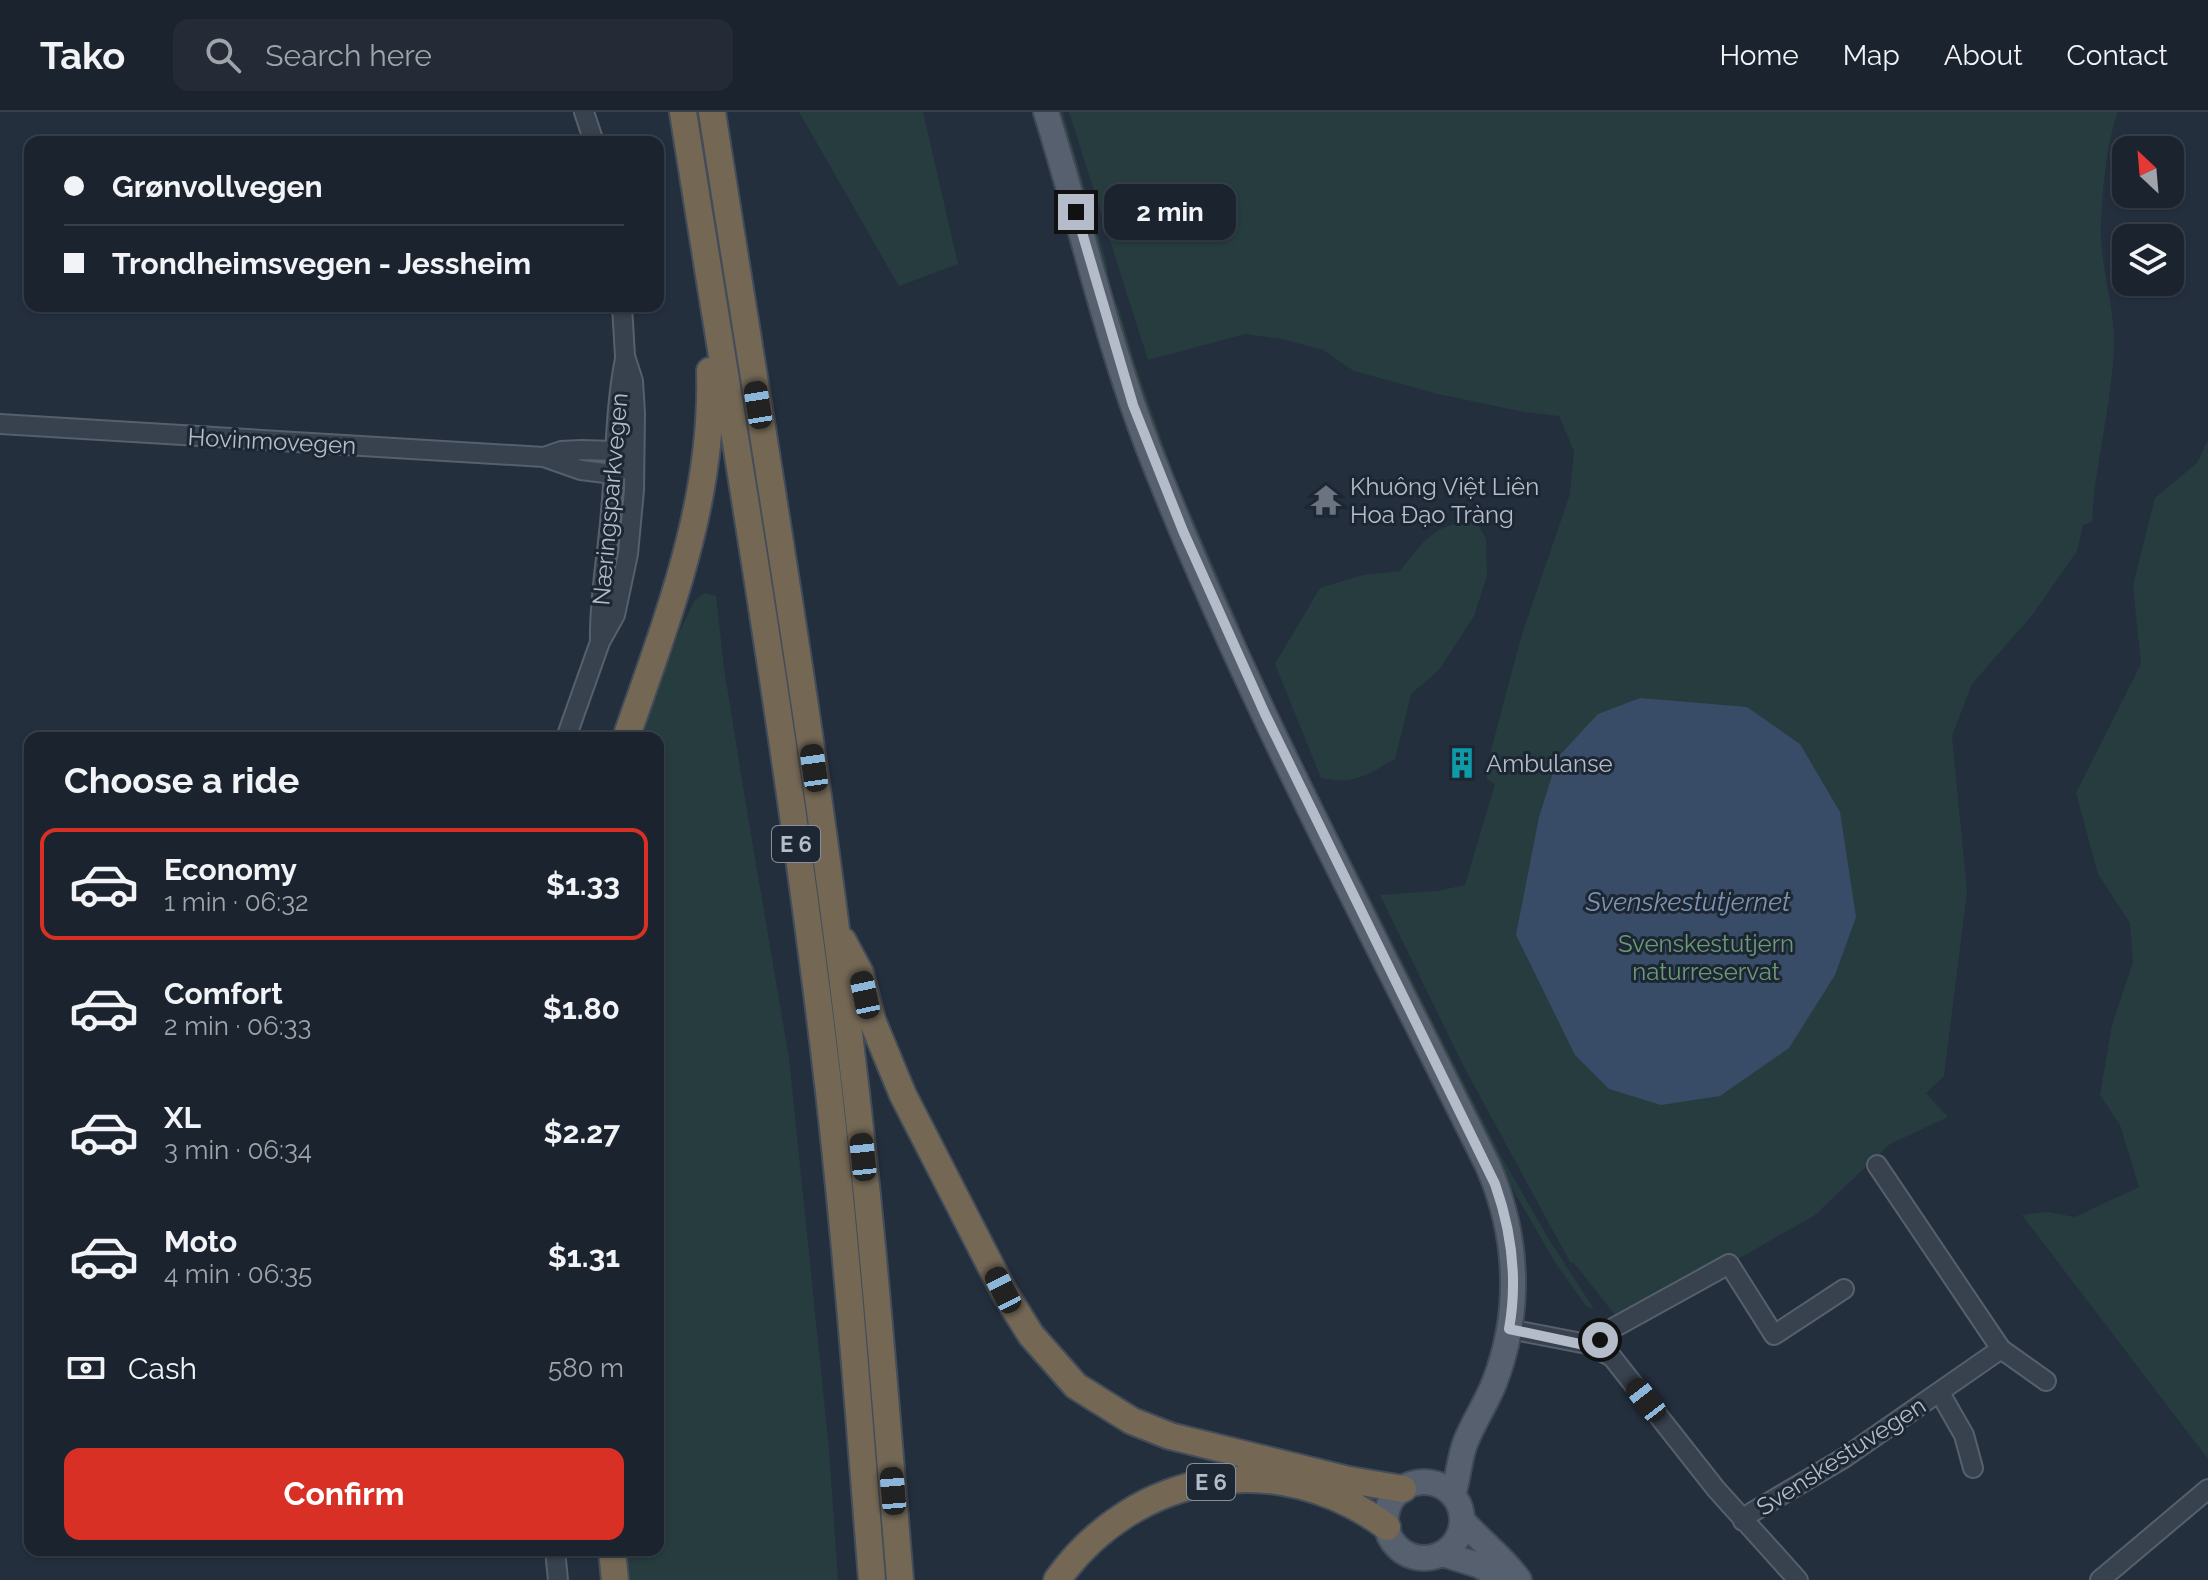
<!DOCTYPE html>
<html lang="en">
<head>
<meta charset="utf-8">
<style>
	:root { --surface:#1b232e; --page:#242b36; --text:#f1f3f6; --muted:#a0a4aa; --line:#39404a; --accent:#d93025 }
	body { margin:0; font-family:Raleway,sans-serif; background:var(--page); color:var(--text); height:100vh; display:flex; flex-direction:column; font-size:30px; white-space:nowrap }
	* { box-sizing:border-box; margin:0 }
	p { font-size:26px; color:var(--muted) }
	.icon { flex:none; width:44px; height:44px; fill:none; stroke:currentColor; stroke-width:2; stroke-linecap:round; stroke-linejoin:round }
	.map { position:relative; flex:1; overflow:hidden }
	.sheet { position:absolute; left:24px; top:620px; width:640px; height:824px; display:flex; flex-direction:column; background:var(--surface); border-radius:16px; box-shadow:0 2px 6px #0004,0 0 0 2px var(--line) }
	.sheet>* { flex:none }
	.top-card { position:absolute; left:24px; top:24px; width:640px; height:176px; border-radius:16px; box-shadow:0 2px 6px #0004,0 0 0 2px var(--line); display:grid; align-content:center; height:176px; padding:0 40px; background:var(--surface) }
	.needle { width:52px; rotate:334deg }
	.tools { position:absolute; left:2112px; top:24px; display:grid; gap:16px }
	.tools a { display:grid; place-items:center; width:72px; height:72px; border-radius:16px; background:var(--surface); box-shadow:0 2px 6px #0004,0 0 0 2px var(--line); font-size:40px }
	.end { position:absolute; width:36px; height:36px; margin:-18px; border:10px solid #b4bcc9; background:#111; box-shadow:0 0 0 4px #111 }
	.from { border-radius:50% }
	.bubble { position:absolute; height:56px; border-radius:16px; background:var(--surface); box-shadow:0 2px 6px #0004,0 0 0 2px var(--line); font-size:26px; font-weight:700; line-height:56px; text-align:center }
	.car { position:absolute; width:24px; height:48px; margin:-24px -12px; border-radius:10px; box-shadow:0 0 6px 2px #0007; background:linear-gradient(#222 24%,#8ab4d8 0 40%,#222 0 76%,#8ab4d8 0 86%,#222 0) }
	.top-card b { display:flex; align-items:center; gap:28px; height:76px; font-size:30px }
	.top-card b+b { border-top:2px solid var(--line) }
	.top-card i { width:20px; height:20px; background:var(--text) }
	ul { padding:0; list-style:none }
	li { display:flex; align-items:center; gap:24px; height:112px; margin:0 16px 12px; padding:0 24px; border:4px solid transparent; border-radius:16px }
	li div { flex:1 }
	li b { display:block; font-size:30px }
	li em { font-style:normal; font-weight:700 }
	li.on { border-color:var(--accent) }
	li>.icon { width:72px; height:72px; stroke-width:1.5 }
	h2 { padding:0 40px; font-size:36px; line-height:96px }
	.pay { display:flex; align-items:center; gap:20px; height:88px; padding:0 40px; font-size:30px }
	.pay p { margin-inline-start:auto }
	.primary-button { display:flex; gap:16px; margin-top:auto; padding:16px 40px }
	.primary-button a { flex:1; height:92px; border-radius:16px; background:var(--accent); color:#fff; font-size:32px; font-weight:700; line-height:92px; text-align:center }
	header { display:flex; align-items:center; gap:48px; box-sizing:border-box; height:112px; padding:0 40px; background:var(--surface); border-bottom:2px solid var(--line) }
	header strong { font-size:38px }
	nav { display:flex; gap:44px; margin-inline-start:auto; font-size:28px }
	.search { width:560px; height:72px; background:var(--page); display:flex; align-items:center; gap:20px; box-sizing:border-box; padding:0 28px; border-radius:16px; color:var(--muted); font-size:30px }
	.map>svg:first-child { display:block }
</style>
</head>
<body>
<header>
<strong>Tako</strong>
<div class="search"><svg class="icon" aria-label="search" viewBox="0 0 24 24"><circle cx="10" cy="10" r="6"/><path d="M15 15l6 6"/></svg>Search here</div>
<nav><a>Home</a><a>Map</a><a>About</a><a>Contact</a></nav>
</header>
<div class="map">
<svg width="2208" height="1468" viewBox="0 0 2208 1468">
	<rect width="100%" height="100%" fill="#242f3e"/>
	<path fill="#263c3f" d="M 799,0 L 923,0 L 958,152 L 899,174 Z
		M 1057,0 L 1063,0 L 1108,156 L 1105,162 L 1102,161 Z
		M 1069,0 L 2118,0 C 2107,26 2101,90 2101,120 C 2101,156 2114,193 2114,229 C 2113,290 2095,349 2092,410 L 2083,413 L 2077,439 L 2033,502 L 1972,572 L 1952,624 L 1967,780 L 1944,964 L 1926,981 L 1948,1005 L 1890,1032 L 1815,1103 L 1623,1213 L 1574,1151 L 1570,1150 L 1463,953 L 1380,783 L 1437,779 L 1465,773 L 1495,672 L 1487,667 L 1486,657 L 1522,522 L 1570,382 L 1574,339 L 1559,304 L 1524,300 L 1438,282 L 1354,259 L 1323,238 L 1282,227 L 1245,222 L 1148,248 Z
		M 1114,190 L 1118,193 L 1134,248 L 1173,360 L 1242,519 L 1226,497 L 1162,347 Z
		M 2208,328 L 2208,1347 L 2022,1103 L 2047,1100 L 2075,1105 L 2139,1075 L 2120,1013 L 2100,983 L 2112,913 L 2133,850 L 2130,811 L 2098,762 L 2076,681 L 2141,552 L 2133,474 L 2155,386 L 2197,351 Z
		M 1476,409 L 1486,427 L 1487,464 L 1474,504 L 1439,558 L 1411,582 L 1395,647 C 1366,663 1356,673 1321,666 L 1275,552 L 1320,476 L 1363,463 L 1400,459 C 1424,428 1435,411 1476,409 Z
		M 705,481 L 716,484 L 724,556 L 746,693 L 789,946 L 829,1337 L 838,1468 L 625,1468 L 623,1438 L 658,1438 L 658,626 L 640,626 L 679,520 L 695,488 Z
		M 1290,627 L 1501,1044 L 1548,1126 L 1594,1197 L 1586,1194 L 1556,1152 L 1494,1045 Z"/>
	<path fill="#394c67" d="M 1640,586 L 1747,595 L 1800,632 L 1840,700 L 1856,805 L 1835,863 L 1789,936 L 1720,984 L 1661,993 L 1609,977 L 1575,943 L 1516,823 L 1539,705 L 1558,645 L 1598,602 Z"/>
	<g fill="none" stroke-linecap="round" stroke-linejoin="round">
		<defs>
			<path id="minor" d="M 584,0 L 594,30
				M 0,312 L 544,345
				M 581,338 L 615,339 L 634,351 L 613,362 L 581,358 L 544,345 L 561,339 Z
				M 600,528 C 599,485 608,442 611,399 C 616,348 615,297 625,247
				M 566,626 L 600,530 L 615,503 L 628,442 L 634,378 L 635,301 L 633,269 L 625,244 L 622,194
				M 1509,1217 L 1587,1232 L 1612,1245 L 1716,1377 L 1798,1468
				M 1594,1235 L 1615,1215 L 1729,1152 L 1774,1223 L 1844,1177
				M 2001,1237 L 2046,1269
				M 1940,1281 L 1964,1323 L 1973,1356
				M 1743,1409 L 1751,1401 L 1844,1346 L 2001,1237 L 1877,1053
				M 555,1438 L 558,1468
				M 2100,1468 L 2208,1377"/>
			<path id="major" d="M 1046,0 C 1081,111 1106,226 1148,335 C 1244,582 1371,817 1488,1054 C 1518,1123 1522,1198 1495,1269 C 1487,1290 1474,1309 1466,1329 C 1460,1342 1458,1367 1453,1383
				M1386 1408a38 38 0 1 1 76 0a38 38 0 1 1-76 0Z
				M 1463,1409 C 1480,1429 1504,1446 1519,1468
				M 1443,1442 L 1478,1453 L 1509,1468"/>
			<path id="highway" d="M 683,0 C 734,323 790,646 828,971 C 847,1137 859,1302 872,1468
				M 712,0 C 762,321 817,641 854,964 C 874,1132 886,1300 900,1468
				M 626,626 C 668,505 714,389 710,259
				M 843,829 L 860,861 L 872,908 L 903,983 L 1003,1178 L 1031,1223 L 1076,1274 L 1132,1309 L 1170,1324 L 1349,1368 L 1403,1377
				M 612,1438 L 615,1468
				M 1057,1468 C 1136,1358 1278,1334 1387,1415"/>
		</defs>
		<use href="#minor" stroke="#565f6c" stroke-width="22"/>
		<use href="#major" stroke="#414a57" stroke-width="28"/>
		<use href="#highway" stroke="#434c59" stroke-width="30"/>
		<use href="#minor" stroke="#38414e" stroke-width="18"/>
		<use href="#major" stroke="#56606e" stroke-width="24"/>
		<use href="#highway" stroke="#746855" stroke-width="26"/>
	</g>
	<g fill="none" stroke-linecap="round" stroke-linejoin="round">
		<path stroke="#b4bcc9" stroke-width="10" d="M 1076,100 L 1133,293 L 1183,419 L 1265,602 L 1495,1072 C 1512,1120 1518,1167 1509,1217 L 1594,1235 L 1600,1228"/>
	</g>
	<defs>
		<symbol id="temple-bare" viewBox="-9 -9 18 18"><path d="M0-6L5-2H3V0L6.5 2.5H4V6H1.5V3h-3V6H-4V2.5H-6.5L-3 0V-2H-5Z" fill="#6b7280" stroke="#1d2633" stroke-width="2.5" paint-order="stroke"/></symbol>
		<symbol id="building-bare" viewBox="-9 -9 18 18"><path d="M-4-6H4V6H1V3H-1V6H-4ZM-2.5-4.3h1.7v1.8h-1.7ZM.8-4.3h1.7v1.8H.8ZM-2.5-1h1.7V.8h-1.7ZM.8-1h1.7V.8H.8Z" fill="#0f9aa8" stroke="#1d2633" stroke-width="2.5" paint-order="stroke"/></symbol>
	</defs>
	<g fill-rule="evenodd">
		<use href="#temple-bare" x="1304" y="366" width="44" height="44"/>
		<use href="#building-bare" x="1440" y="629" width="44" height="44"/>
	</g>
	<g text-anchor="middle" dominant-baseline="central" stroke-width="6" stroke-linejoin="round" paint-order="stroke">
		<g fill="#1d2633" stroke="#878f9c" stroke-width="2">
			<rect x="772" y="714" width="48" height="36" rx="6"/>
			<rect x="1187" y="1352" width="48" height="36" rx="6"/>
		</g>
		<g font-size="22" font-weight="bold" fill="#b4bcc9">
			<text x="796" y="732">E 6</text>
			<text x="1211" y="1370">E 6</text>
		</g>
		<g font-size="24" fill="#b4bcc9" stroke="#1d2633">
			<text transform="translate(272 329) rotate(3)">Hovinmovegen</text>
			<text transform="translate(610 387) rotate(-85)">Næringsparkvegen</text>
			<text transform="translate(1841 1344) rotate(-33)">Svenskestuvegen</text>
		</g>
		<g font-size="24" fill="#b4bcc9" stroke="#1d2633" text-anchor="start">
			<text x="1350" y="374">Khuông Việt Liên<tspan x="1350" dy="28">Hoa Đạo Tràng</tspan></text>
			<text x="1486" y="651">Ambulanse</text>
		</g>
		<g font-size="24" fill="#6b9a76" stroke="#1d2633">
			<text x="1706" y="831">Svenskestutjern<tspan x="1706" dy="28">naturreservat</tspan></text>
		</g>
		<g font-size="26" font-style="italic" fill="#7c92b1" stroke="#1d2633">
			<text x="1688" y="790">Svenskestutjernet</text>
		</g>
	</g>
</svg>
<div class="tools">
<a><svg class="needle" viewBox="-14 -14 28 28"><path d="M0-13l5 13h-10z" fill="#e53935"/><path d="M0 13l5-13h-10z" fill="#a0a4aa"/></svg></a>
<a><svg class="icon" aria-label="layers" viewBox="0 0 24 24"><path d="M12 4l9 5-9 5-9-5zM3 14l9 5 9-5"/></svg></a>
</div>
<i class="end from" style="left:1600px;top:1228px"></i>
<i class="end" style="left:1076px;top:100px"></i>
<div class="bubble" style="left:1104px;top:72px;width:132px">2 min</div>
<i class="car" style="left:758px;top:293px;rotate:351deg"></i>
<i class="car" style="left:814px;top:656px;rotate:352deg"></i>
<i class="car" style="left:865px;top:883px;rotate:348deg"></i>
<i class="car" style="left:863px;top:1045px;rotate:354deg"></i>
<i class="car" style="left:1003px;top:1178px;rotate:333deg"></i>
<i class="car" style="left:1646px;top:1288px;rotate:322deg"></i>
<i class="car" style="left:893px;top:1379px;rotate:355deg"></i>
<div class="top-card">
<b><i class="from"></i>Grønvollvegen</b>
<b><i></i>Trondheimsvegen - Jessheim</b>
</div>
<section class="sheet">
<h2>Choose a ride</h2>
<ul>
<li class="on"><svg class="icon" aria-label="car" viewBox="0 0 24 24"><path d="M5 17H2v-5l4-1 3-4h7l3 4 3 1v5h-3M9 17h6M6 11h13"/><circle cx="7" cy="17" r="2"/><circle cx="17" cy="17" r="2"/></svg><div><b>Economy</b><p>1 min · 06:32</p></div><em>$1.33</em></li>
<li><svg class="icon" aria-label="car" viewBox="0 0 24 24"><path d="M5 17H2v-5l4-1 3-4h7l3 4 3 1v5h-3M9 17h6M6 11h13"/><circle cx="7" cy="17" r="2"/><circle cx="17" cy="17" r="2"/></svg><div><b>Comfort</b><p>2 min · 06:33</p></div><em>$1.80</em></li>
<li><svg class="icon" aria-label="car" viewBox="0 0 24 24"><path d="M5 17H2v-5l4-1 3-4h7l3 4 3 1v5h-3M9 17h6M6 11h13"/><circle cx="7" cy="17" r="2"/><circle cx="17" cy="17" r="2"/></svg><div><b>XL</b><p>3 min · 06:34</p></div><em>$2.27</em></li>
<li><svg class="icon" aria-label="car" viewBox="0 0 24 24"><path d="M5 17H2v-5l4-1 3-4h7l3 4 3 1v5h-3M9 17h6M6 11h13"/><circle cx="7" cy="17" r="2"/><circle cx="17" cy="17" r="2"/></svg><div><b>Moto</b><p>4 min · 06:35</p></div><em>$1.31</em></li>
</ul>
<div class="pay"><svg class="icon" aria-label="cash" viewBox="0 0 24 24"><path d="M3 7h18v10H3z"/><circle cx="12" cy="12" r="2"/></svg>Cash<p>580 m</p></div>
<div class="primary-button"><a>Confirm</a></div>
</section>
</div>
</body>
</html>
